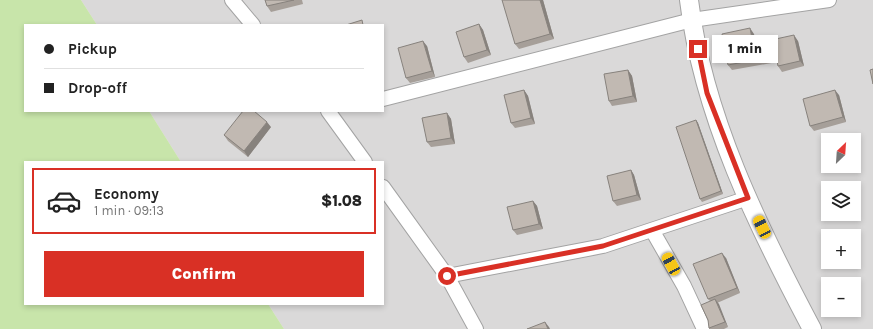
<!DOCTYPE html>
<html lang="en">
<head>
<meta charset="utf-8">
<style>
	:root { --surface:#fff; --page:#f6f6f6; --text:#222; --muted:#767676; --line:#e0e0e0; --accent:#d93025 }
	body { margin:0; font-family:Karla,sans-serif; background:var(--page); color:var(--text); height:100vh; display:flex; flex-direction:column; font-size:15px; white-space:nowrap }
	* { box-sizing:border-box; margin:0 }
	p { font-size:13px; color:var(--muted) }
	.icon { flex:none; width:22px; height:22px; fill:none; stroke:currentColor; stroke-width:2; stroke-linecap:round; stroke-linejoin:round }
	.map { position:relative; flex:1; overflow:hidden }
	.panel { position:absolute; left:24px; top:161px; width:360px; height:144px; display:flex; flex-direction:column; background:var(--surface); border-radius:0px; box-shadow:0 2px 6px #0003 }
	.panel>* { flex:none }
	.top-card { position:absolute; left:24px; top:24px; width:360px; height:88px; border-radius:0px; box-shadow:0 2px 6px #0003; display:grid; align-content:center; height:88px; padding:0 20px; background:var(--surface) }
	.needle { width:26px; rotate:25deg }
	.buttons { position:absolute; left:821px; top:133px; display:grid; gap:8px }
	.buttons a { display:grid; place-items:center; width:40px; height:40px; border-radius:0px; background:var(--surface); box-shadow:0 2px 6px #0003; font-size:20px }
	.end { position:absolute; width:18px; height:18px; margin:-9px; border:5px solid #d93025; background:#fff; box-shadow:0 0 0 2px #fff }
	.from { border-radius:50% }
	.bubble { position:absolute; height:28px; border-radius:0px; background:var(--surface); box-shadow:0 2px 6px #0003; font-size:13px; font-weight:800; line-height:28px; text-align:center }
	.car { position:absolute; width:12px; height:24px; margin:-12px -6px; border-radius:5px; box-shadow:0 0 3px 1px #0007; background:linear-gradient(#f5c518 24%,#345 0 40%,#f5c518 0 76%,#345 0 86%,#f5c518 0) }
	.top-card b { display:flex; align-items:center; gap:14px; height:38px; font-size:15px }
	.top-card b+b { border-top:1px solid var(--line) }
	.top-card i { width:10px; height:10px; background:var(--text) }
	ul { padding:7px 0 0; list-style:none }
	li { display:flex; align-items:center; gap:12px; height:66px; margin:0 8px 6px; padding:0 12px; border:2px solid transparent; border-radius:0px }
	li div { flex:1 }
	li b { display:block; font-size:15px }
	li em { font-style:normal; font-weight:800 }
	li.on { border-color:var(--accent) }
	li>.icon { width:36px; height:36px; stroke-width:1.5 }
	.cta { display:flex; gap:8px; margin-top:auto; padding:8px 20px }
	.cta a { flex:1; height:46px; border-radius:0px; background:var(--accent); color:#fff; font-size:16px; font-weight:800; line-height:46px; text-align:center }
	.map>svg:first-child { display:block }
</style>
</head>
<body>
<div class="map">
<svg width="873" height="329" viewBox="0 0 873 329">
	<rect width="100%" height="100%" fill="#ede9e2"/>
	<path fill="#dad9d9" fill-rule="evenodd" d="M 81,0 L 873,0 L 873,329 L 284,329 L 268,304 L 383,304 L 383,162 L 181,162 L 149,111 L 383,111 L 383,25 L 97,25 ZM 828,140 L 854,140 L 854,166 L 828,166 ZM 828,188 L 854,188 L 854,214 L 828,214 ZM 828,236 L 854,236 L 854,262 L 828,262 ZM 828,284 L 854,284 L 854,310 L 828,310 Z"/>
	<path fill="#c8e5aa" d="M 0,0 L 81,0 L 97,25 L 25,25 L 25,111 L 149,111 L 181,162 L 25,162 L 25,304 L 268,304 L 284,329 L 0,329 Z"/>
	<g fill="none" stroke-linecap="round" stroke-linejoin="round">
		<defs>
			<path id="minor" d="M 232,0 L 253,25
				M 383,99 L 692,20 L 829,0
				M 328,111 L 365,162
				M 383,187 L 447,276 L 476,329
				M 652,230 L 684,286 L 704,329
				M 447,276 L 603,246 L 748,198"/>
			<path id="tertiary" d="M 689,0 C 703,116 758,227 812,329"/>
		</defs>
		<use href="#minor" stroke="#a3a3a3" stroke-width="16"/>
		<use href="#tertiary" stroke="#a3a3a3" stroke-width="20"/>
		<use href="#minor" stroke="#fff" stroke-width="14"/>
		<use href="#tertiary" stroke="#fff" stroke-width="18"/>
	</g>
	<path fill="#a69f99" d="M 265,0 L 302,0 L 303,4 L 271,12 L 267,6 Z
		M 504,0 L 543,0 L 554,39 L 519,49 L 515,44 Z
		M 479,24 L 483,30 L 491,55 L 468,63 L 464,57 Z
		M 754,34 L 756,44 L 798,41 L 804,66 L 782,72 L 778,66 L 777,62 L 732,70 L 728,65 Z
		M 427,46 L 435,77 L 410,83 L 406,78 Z
		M 628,70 L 632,76 L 637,102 L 612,106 L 609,101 Z
		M 524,90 L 528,96 L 535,124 L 515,128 L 511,123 Z
		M 839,95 L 846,122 L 814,131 L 810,126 Z
		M 447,113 L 451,119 L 455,144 L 431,147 L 427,142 Z
		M 696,120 L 698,123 L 723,194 L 702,202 L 700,199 Z
		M 271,127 L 248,157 L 228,141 L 224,135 Z
		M 631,170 L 634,175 L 641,200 L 617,206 L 613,201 Z
		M 533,201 L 537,206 L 543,229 L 517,235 L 513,230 Z
		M 726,258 L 740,293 L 717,303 L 728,327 L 724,329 L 709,329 L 709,328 L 710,301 L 708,299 Z"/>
	<path fill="#87827d" d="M 540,0 L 543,0 L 554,39 L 550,34 Z
		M 479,24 L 483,30 L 491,55 L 487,50 Z
		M 750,28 L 754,34 L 757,50 L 753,44 Z
		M 794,35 L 798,41 L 804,66 L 800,61 Z
		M 423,41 L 427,46 L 435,77 L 432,71 Z
		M 628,70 L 632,76 L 637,102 L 633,96 Z
		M 524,90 L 528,96 L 535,124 L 531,118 Z
		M 835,90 L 839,95 L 846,122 L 843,117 Z
		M 447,113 L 451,119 L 455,144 L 451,138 Z
		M 696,120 L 698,123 L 723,194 L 721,191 Z
		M 267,122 L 271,127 L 248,157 L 244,151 Z
		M 631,170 L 634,175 L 641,200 L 637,195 Z
		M 533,201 L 537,206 L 543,229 L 539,224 Z
		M 722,253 L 726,258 L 740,293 L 737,288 Z
		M 715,299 L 719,304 L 728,327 L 725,322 Z
		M 545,322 L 549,327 L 550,329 L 548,329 Z"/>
	<path fill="#c1b9b2" stroke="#87827d" d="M 265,0 L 294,0 L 267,6 Z
		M 502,0 L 540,0 L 550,34 L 515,44 Z
		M 362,20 L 363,25 L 346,25 Z
		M 479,24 L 487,50 L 464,57 L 456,32 Z
		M 750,28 L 753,44 L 794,35 L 800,61 L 778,66 L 776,56 L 728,65 L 722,34 Z
		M 423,41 L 432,71 L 406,78 L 398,48 Z
		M 873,69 L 873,84 L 870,70 Z
		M 628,70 L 633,96 L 609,101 L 604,74 Z
		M 524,90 L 531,118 L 511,123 L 504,95 Z
		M 835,90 L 843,117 L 810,126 L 803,99 Z
		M 243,111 L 254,111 L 267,122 L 244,151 L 224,135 Z
		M 447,113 L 451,138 L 427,142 L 422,118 Z
		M 696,120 L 721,191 L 700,199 L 676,127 Z
		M 631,170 L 637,195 L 613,201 L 607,176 Z
		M 533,201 L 539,224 L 513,230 L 507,207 Z
		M 722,253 L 737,288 L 708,299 L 693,264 Z
		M 715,299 L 725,322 L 709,328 L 708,320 L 701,305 Z
		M 545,322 L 548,329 L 527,329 Z"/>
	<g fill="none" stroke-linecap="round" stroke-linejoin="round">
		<path stroke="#d93025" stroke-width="5" d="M 447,276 L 603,246 L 748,198 L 707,93 L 698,49"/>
	</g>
</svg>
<div class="buttons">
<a><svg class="needle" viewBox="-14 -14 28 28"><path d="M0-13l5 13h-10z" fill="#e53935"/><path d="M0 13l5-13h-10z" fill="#767676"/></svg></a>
<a><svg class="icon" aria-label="layers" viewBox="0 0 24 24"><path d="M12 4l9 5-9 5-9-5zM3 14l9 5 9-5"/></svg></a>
<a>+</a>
<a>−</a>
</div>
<i class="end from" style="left:447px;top:276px"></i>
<i class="end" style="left:698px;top:49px"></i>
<div class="bubble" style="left:712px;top:35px;width:66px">1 min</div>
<i class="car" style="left:762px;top:227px;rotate:334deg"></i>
<i class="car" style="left:671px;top:264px;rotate:331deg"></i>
<div class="top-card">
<b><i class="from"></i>Pickup</b>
<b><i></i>Drop-off</b>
</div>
<section class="panel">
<ul>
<li class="on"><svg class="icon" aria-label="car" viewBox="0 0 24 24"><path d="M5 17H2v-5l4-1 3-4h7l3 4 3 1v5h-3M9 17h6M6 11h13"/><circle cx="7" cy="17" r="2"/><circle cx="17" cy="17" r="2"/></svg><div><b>Economy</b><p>1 min · 09:13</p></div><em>$1.08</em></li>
</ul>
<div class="cta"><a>Confirm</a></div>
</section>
</div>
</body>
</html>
